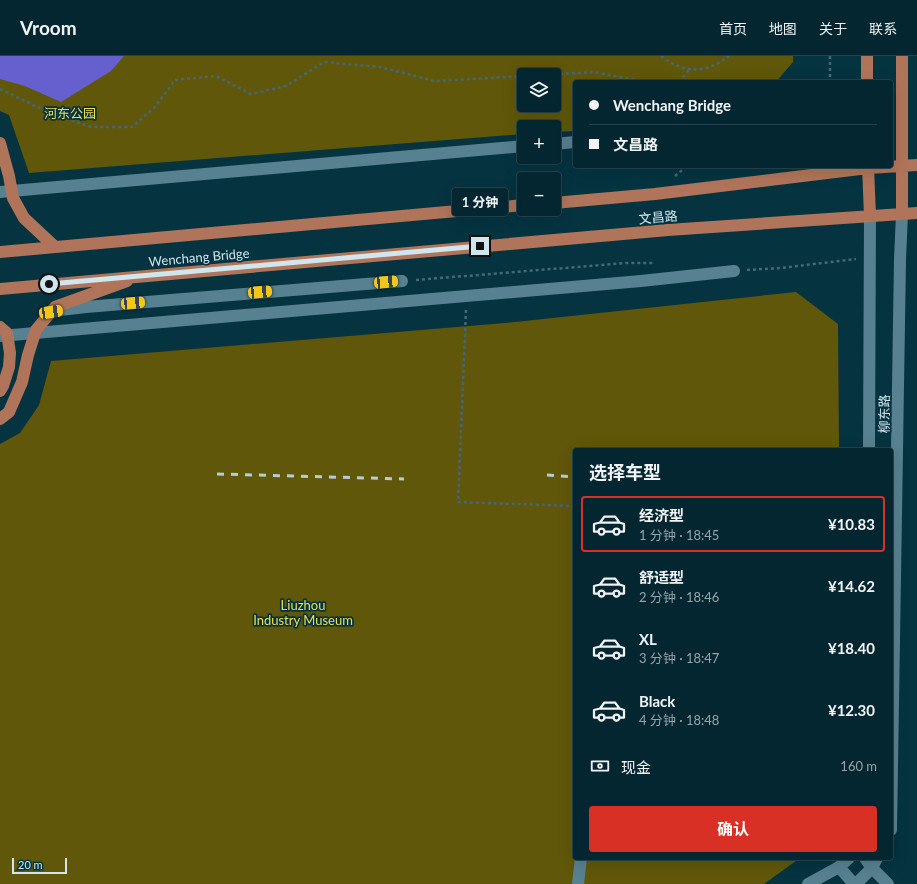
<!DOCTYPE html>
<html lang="zh">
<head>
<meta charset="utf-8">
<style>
	:root { --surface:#042630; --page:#12323c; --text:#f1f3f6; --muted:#97a5ab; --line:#25434c; --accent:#d93025 }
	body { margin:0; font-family:Lato,"Noto Sans SC",sans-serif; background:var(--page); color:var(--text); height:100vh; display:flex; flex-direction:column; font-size:15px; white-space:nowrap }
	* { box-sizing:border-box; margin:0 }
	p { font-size:13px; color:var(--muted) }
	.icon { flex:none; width:22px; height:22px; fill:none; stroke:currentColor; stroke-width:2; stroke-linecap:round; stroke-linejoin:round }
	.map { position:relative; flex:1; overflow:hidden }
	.side { position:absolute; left:573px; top:392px; width:320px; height:412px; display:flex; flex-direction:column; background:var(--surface); border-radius:4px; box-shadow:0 4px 16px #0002,0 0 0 1px var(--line) }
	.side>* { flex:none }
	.guide { position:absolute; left:573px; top:24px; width:320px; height:88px; border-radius:4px; box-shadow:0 4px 16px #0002,0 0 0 1px var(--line); display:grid; align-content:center; height:88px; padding:0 16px; background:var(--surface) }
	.controls { position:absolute; left:517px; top:12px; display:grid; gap:8px }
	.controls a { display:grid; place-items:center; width:44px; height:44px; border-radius:4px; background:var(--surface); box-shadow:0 4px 16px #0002,0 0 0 1px var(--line); font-size:20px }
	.scale { position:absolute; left:12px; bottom:10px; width:55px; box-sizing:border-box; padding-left:4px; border:2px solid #d0e6ee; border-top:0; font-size:11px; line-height:14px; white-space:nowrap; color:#d0e6ee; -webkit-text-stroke:3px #053340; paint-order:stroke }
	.end { position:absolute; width:18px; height:18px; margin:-9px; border:5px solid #d0e6ee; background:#111; box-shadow:0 0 0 2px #111 }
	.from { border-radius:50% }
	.bubble { position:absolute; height:28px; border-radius:4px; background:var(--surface); box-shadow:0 4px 16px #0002,0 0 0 1px var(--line); font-size:13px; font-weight:700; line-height:28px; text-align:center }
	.car { position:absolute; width:12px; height:24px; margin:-12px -6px; border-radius:5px; box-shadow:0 0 3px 1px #0007; background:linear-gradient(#f5c518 24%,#345 0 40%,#f5c518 0 76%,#345 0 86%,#f5c518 0) }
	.guide b { display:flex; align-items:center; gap:14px; height:38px; font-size:15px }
	.guide b+b { border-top:1px solid var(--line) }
	.guide i { width:10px; height:10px; background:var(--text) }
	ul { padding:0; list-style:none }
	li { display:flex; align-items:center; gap:12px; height:56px; margin:0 8px 6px; padding:0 8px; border:2px solid transparent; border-radius:4px }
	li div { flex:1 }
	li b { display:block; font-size:15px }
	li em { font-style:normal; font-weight:700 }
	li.on { border-color:var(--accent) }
	li>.icon { width:36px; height:36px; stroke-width:1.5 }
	h2 { padding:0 16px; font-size:18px; line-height:48px }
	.pay { display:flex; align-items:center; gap:10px; height:44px; padding:0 16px; font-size:15px }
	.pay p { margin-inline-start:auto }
	.action { display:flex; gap:8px; margin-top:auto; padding:8px 16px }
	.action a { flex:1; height:46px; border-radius:4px; background:var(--accent); color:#fff; font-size:16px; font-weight:700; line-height:46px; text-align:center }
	header { display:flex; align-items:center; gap:24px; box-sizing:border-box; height:56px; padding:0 20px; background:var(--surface); border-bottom:1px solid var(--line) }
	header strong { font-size:19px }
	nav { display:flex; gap:22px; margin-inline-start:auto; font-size:14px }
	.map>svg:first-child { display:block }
</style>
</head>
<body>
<header>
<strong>Vroom</strong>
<nav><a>首页</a><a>地图</a><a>关于</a><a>联系</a></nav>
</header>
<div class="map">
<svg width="917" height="828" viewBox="0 0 917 828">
	<rect width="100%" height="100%" fill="#053340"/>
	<path fill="#60570a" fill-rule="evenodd" d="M 0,0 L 793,0 L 793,6 L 776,26 L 575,26 L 575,75 L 554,76 L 554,71 L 524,71 L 524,78 L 29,117 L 9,59 L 0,55 ZM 524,19 L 554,19 L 554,49 L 524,49 Z
		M 796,236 L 838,268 L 839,394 L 575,394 L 575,802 L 800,802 L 764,828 L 0,828 L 0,388 L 20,377 L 39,349 L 51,305 L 505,267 Z"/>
	<path fill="#6660cf" d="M 0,0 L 124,0 L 111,15 L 61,46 L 25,30 L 0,23 Z"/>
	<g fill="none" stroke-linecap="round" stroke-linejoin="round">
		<path stroke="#436975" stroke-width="2.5" stroke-dasharray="3 3" stroke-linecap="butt" d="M 661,0 C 684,18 706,18 729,0
			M 830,0 L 830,26
			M 542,19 L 594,16 L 645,26
			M 679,26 L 689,14
			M 0,33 L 52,58 L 91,71 L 132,71 L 155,51 L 175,24 L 216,20 L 251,38 L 286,30 L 324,6 L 380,11 L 435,25 L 524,20
			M 675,120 L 687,110
			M 747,214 L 781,212 L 856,203
			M 416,224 L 626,207 L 653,207
			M 466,254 L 458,446 L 575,450"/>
		<path stroke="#578190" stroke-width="12" d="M 554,88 L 575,86
			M 0,136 L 524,90
			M 51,255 L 86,251 L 402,225
			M 0,280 L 641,225 L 734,215
			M 869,394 L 870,160
			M 891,774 L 900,203 L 902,158
			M 865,802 L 872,812 L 888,828
			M 839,811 L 854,828
			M 578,828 L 581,802
			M 808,828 L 839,811 L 849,802
			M 856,828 L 872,812 L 877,802"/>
		<path stroke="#b0745a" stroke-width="12" d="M 867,0 L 867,26
			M 902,0 L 902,158
			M 0,87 L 9,120 L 13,142 L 24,162 L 55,191
			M 868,110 L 870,160
			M 554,147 L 655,138 L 868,112 L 917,109
			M 0,196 L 524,149
			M 0,233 L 668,174 L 917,157
			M 0,271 L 7,277 L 10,297 L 9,311 L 3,330 L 0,335
			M 0,363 L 9,356 L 22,326 L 28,299 L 36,274 L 55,251 L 127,225"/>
		<path stroke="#b4ced6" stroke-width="3" stroke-dasharray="7 7" stroke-linecap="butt" d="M 217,418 L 404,423
			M 547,419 L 575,421"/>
	</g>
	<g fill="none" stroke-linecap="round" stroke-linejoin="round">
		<path stroke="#d0e6ee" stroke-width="5" d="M 49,228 L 480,190"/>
	</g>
	<g text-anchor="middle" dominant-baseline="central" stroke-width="3.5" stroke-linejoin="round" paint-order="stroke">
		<g font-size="13" fill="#f1df52" stroke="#053340">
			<text x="70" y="57">河东公园</text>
			<text x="303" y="549">Liuzhou<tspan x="303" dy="15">Industry Museum</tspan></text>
		</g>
		<g font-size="13" fill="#d0e6ee" stroke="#053340">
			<text transform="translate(658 161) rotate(-5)">文昌路</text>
			<text transform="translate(199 201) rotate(-5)">Wenchang Bridge</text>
			<text transform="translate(884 358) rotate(-89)">柳东路</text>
		</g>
	</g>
</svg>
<div class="controls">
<a><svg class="icon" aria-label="layers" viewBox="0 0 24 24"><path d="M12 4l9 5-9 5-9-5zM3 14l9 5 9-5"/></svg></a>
<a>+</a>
<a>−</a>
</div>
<div class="scale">20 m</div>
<i class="end from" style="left:49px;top:228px"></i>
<i class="end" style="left:480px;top:190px"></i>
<div class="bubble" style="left:452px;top:132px;width:56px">1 分钟</div>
<i class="car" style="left:386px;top:226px;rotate:85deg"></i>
<i class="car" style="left:260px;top:236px;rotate:85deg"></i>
<i class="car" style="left:133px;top:247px;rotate:85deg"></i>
<i class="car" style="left:51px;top:256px;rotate:82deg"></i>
<div class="guide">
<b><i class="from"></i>Wenchang Bridge</b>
<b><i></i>文昌路</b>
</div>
<section class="side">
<h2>选择车型</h2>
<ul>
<li class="on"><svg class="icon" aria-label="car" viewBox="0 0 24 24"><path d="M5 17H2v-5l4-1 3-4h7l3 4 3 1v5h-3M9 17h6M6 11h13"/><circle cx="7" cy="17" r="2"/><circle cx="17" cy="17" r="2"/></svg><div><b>经济型</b><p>1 分钟 · 18:45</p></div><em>¥10.83</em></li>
<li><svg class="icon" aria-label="car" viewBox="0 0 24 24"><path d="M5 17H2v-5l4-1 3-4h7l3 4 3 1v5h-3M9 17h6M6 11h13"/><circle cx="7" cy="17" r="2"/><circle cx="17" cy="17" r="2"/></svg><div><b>舒适型</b><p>2 分钟 · 18:46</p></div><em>¥14.62</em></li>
<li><svg class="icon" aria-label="car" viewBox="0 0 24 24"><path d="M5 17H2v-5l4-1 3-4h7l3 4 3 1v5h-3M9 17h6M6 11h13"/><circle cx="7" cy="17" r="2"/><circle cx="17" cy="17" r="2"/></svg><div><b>XL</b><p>3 分钟 · 18:47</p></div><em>¥18.40</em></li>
<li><svg class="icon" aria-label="car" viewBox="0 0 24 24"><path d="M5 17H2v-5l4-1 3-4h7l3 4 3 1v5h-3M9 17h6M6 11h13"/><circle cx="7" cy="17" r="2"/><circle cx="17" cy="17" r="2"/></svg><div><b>Black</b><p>4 分钟 · 18:48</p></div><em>¥12.30</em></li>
</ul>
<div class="pay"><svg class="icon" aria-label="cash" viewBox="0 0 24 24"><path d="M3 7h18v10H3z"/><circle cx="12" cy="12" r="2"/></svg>现金<p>160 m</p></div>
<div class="action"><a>确认</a></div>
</section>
</div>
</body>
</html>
